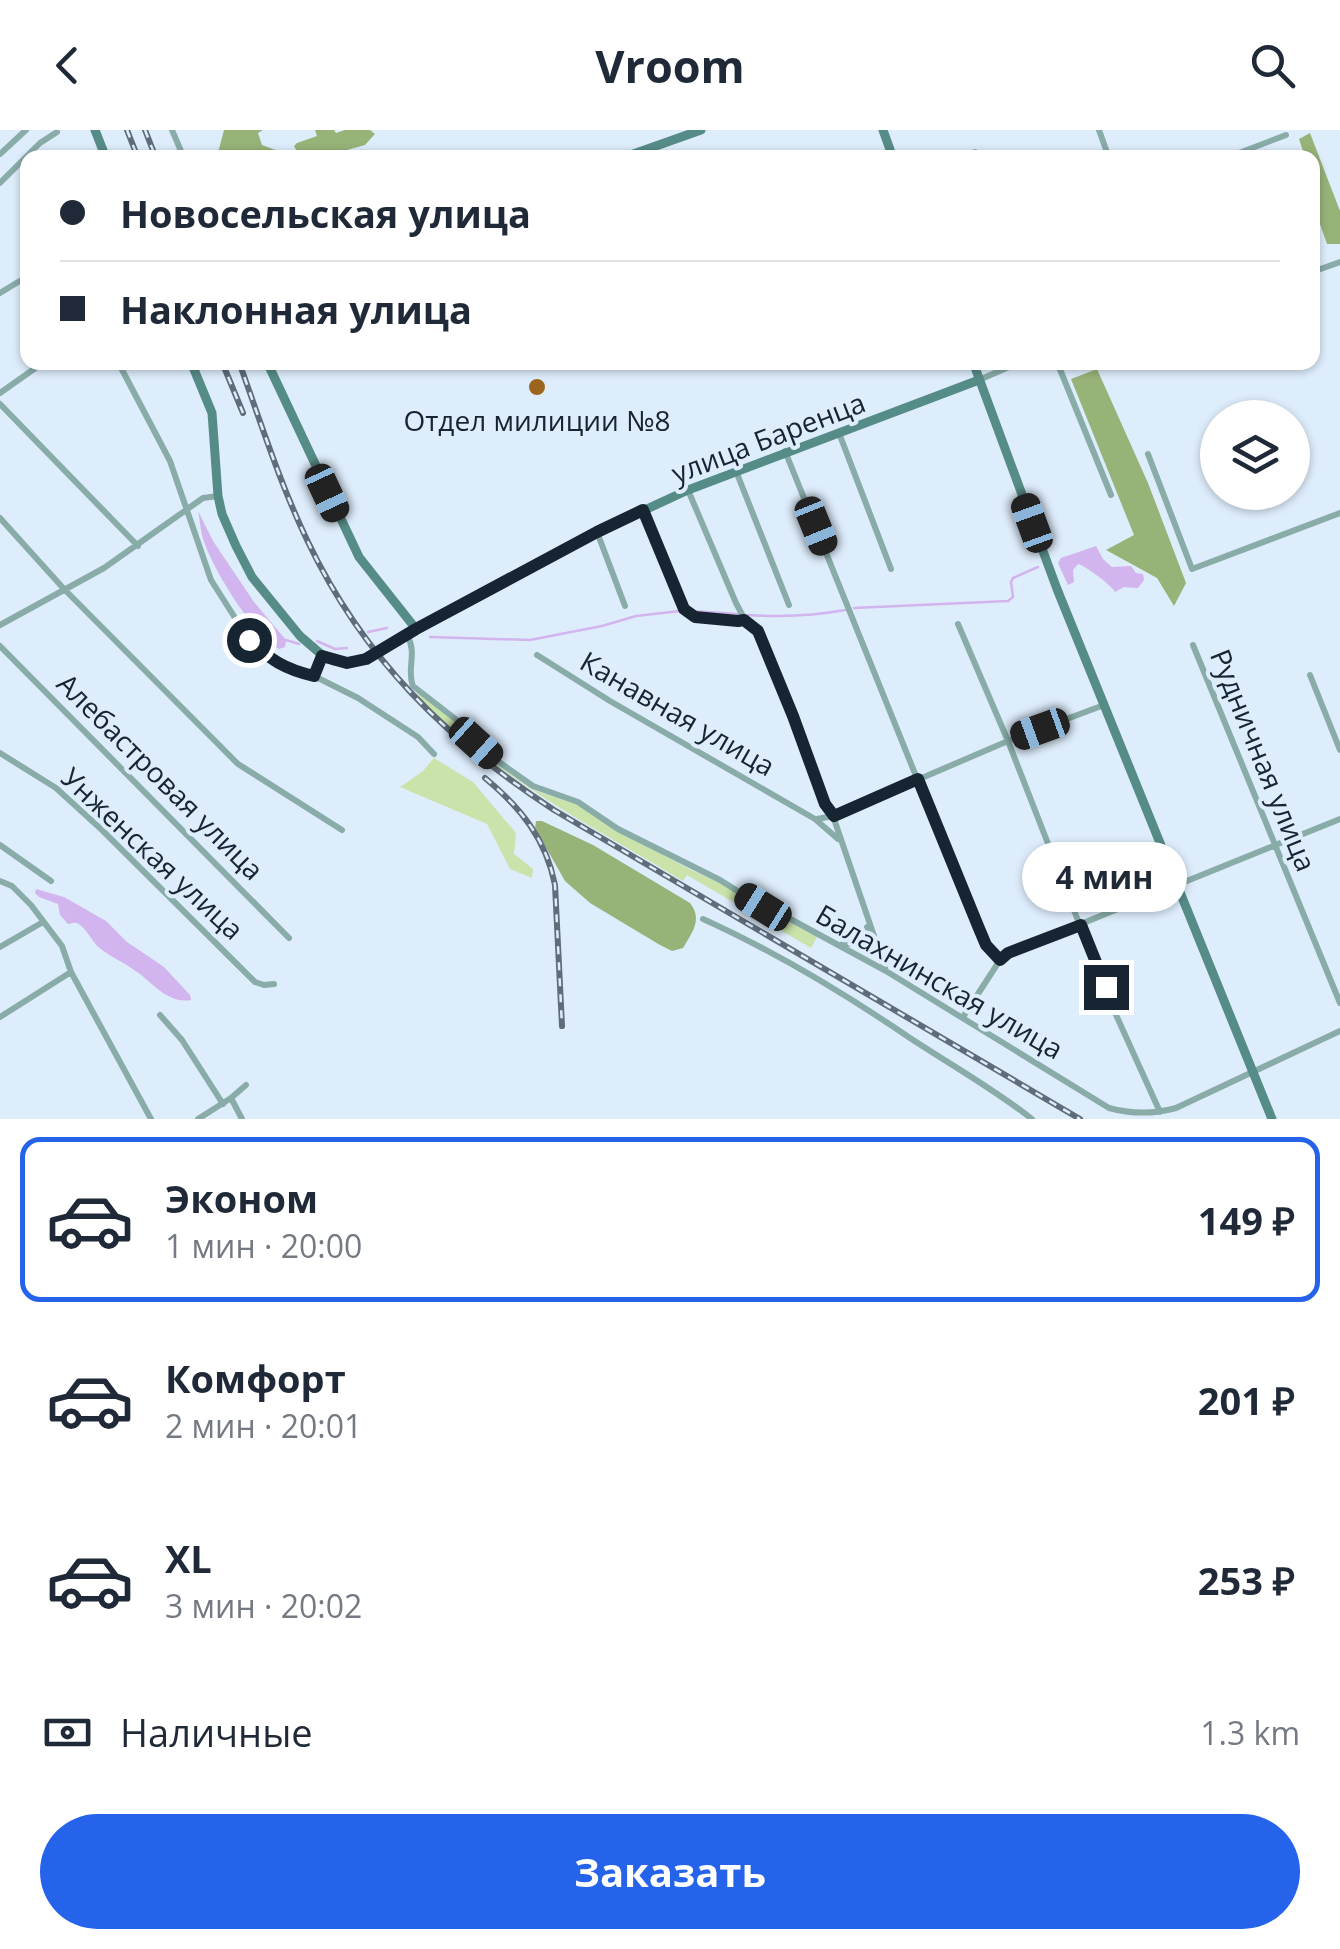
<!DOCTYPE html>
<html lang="ru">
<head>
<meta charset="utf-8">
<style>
	:root { --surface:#fff; --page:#f6f6f7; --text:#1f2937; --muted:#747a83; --line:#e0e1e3; --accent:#2563eb }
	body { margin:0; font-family:"Open Sans",sans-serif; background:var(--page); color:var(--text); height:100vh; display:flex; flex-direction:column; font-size:38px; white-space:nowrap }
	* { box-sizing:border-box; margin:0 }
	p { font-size:32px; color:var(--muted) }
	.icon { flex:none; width:55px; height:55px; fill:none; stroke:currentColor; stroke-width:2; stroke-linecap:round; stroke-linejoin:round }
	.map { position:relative; height:989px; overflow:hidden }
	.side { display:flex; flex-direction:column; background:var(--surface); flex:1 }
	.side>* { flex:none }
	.guide { position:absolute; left:20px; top:20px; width:1300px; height:220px; border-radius:20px; box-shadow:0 2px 8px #0004; display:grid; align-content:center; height:220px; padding:0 40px; background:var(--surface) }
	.fabs { position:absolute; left:1200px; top:270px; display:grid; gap:20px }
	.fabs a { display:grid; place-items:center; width:110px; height:110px; border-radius:50%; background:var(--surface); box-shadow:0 2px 8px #0004; font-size:50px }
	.end { position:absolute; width:45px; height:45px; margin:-22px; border:12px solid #172532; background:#fff; box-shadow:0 0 0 5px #fff }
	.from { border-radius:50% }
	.bubble { position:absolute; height:70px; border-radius:35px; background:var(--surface); box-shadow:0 2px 8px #0004; font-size:32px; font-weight:700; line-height:70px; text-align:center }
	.car { position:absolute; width:30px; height:60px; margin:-30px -15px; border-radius:12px; box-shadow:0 0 8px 2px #0007; background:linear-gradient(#222 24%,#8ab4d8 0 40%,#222 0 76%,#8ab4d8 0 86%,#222 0) }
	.guide b { display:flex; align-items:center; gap:35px; height:95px; font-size:38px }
	.guide b+b { border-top:2px solid var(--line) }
	.guide i { width:25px; height:25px; background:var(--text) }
	ul { padding:18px 0 0; list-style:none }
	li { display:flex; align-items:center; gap:30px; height:165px; margin:0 20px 15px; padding:0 20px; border:5px solid transparent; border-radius:20px }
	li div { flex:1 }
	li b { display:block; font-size:38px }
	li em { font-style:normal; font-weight:700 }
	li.active { border-color:var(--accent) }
	li>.icon { width:90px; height:90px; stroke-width:1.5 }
	.pay { display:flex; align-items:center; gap:25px; height:110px; padding:0 40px; font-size:38px }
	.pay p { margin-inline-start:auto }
	.primary-button { display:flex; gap:20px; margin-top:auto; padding:20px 40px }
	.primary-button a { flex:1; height:115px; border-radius:60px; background:var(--accent); color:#fff; font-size:40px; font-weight:700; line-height:115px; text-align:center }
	header { display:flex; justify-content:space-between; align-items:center; height:130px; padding:0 40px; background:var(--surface); font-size:45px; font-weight:700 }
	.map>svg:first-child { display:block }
</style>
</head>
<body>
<header><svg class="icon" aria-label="back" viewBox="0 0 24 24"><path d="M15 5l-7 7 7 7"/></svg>Vroom<svg class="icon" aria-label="search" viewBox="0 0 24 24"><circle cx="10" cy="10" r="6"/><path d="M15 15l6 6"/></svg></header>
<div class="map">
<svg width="1340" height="989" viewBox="0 0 1340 989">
	<rect width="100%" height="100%" fill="#deedfc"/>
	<path fill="#c9e3ab" d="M 416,560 L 463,598 L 505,639 L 534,660 L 584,677 L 641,713 L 689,739 L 718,752 L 817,807 L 811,818 L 687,745 L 683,751 C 606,704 526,664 458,604 C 444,592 423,578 416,560 Z
		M 434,628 L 473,652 L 516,703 L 514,724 L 533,739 L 532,748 L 510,739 L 487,694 L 400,657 L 423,641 Z"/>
	<path fill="#98b378" d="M 224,0 L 263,0 L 258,3 L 262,15 L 281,22 L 284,27 L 224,27 L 218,23 Z
		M 315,0 L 334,0 L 336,3 L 345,0 L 370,0 L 375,4 L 365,15 L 325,26 L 319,20 L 300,27 L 294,16 L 297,13 L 317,6 Z
		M 1310,3 L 1340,81 L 1340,114 L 1327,114 L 1313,74 L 1312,28 L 1305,27 L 1299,9 Z
		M 1097,239 L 1148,353 L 1186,453 L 1174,476 L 1157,448 L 1106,420 L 1134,405 L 1071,249 Z
		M 536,691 L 542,691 L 593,715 L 690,773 C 703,789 692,803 683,818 L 672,821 L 660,815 L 590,773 L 565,751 L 535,698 Z"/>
	<path fill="#d2b4ee" d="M 198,381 L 213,411 L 254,472 L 286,510 L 285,517 L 279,519 C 253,505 209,434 202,405 C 200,397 200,389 198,381 Z
		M 1096,416 L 1103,429 L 1112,437 L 1131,436 L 1136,443 L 1143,444 L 1144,450 L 1138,458 L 1124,457 L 1115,462 C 1111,455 1086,436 1078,434 L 1073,440 L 1074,452 L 1068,455 L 1058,433 L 1061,428 Z
		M 36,759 L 64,767 L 106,791 L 127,812 L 164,837 L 190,865 L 191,870 C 168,874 154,854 137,842 C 124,832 110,827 97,816 C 92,810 83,794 76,793 C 73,792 71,794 68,794 L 60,785 L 58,774 L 39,767 L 35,763 Z"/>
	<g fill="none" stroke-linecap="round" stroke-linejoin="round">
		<path stroke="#d2b4ee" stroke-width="2.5" d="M 854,478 L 1008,471 L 1013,467 L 1011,452 L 1013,448 L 1038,437
			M 692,481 L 737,484
			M 748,485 C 781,487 813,486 845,480
			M 368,502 L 387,498
			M 430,507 L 530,510 L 602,496 L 636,486 L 680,481
			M 286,510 L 299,514
			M 317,511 L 335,519 L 347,518"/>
		<path stroke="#89aca8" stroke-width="6" d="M 172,0 L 184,28
			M 1099,0 L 1109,28
			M 975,22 L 977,28
			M 0,24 L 26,0
			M 1226,28 L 1286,5
			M 0,53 L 40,13 L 57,2
			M 1312,142 L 1340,132
			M 0,163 L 28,146
			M 118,232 L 170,331 L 211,450 L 249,510 L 272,531 L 296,542 L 314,546 L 358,568 L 418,607 L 434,624
			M 1057,232 L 1111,365
			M 979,250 L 1020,232
			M 0,263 L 44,232
			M 0,274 L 138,416
			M 839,303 L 891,439
			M 785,321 L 949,728 L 987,815 L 1000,830
			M 1148,324 L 1192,439 L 1340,383
			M 736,341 L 789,475
			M 688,360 L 736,473 L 745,490 L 758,501 L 793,586 L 825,674 L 833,686 L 886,841
			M 643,380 L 684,479 L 695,487 L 738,491 L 745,490
			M 0,388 L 64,459 L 238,634 L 342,700
			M 597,402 L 625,476
			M 958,494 L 1008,611 L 1077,788 L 1099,838 L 1112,876 L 1160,982
			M 0,495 L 104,438 L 203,368 L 218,366
			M 407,505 C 418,524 406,538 413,556 L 462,594 L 476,613 L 492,627 L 533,656 L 578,672 L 618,699 L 720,750 L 763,777 L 783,785 L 886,841 L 1109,978 C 1131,984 1154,984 1176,978 L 1340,901
			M 1193,515 L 1340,873
			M 0,516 L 289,808
			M 537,525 L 610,571 L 815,689 L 838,709
			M 1310,545 L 1340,620
			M 314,546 L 322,525
			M 0,623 L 56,658 L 102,700 L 255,852 L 264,855 L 274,854
			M 817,689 L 833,686 L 1008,611 L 1104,575
			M 0,715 L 51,751
			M 0,751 L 12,756 L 31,775 L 62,816 L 71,842 L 151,989
			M 703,789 C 776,822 844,863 910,908 C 951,935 994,959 1032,989
			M 840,815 L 856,813 L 866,804 L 867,797
			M 0,817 L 43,792
			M 160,885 L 182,910 L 223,974
			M 0,887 L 71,842
			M 963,887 L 1000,830 L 1009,823 L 1340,689
			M 231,968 L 242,989
			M 198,989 L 231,968 L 246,955"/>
		<path stroke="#568c87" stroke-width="9" d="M 95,0 L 106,28
			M 883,0 L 893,28
			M 622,28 L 701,0
			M 191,232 L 212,283 L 218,366 L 222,384 L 236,416 L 252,447 L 300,506 L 322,525 L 334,531 L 347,533 L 366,529 L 416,499 L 597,402 L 688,360 L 979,250
			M 267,232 L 359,427 L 416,499
			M 973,232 L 1057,459 L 1272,989"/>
		<defs>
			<path id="rail" d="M 127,0 L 138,28
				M 145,0 L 156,28
				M 222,232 L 243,283
				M 239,232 C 261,293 280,354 308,412 C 364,529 447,610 554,680 L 1080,989
				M 485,648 C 521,678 546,709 555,755 L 562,896"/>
		</defs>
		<use href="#rail" stroke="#5f6d7b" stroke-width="6"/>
		<use href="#rail" stroke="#deedfc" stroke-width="2.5" stroke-dasharray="8" stroke-linecap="butt"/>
	</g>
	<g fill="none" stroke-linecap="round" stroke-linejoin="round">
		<path stroke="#172532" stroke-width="12" d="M 249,510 C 271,530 284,539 314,546 L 322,526 L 347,533 L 366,529 L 416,499 L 597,402 L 643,380 L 684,479 L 695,487 L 738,491 L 744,490 L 758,501 L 793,586 L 825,674 L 834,686 L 918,649 L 978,796 L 986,815 L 1000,830 L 1008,823 L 1081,795 L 1106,857"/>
	</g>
	<circle fill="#9c651f" stroke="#deedfc" stroke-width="4" cx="537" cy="257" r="10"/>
	<g text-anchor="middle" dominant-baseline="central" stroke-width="8" stroke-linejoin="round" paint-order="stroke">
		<g font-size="28" fill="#172532" stroke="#deedfc">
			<text x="537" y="290">Отдел милиции №8</text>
		</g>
		<g font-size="28" fill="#172532" stroke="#deedfc">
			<text transform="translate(768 307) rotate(-21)">улица Баренца</text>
			<text transform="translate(678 583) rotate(30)">Канавная улица</text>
			<text transform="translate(1264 630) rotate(68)">Рудничная улица</text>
			<text transform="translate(161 646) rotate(45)">Алебастровая улица</text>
			<text transform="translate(153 723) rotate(43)">Унженская улица</text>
			<text transform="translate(940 851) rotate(30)">Балахнинская улица</text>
		</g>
	</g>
</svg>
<div class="fabs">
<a><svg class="icon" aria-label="layers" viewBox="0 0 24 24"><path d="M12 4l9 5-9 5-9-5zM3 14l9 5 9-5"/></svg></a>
</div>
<i class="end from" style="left:249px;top:510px"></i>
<i class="end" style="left:1106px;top:857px"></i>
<div class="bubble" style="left:1022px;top:712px;width:165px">4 мин</div>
<i class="car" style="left:327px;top:363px;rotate:155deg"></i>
<i class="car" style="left:1032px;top:393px;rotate:340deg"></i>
<i class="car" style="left:816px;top:396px;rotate:158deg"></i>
<i class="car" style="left:1040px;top:599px;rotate:250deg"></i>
<i class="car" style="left:476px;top:613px;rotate:132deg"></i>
<i class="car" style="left:763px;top:777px;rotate:302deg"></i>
<div class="guide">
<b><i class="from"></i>Новосельская улица</b>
<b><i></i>Наклонная улица</b>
</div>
</div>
<section class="side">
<ul>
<li class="active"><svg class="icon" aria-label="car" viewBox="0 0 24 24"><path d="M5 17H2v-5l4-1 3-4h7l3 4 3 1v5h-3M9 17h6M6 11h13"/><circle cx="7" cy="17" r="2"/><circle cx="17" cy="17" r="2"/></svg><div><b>Эконом</b><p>1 мин · 20:00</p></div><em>149 ₽</em></li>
<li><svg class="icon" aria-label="car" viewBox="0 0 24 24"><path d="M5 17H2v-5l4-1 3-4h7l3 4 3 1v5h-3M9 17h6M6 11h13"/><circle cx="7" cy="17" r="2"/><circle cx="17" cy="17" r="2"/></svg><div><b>Комфорт</b><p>2 мин · 20:01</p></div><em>201 ₽</em></li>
<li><svg class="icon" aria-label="car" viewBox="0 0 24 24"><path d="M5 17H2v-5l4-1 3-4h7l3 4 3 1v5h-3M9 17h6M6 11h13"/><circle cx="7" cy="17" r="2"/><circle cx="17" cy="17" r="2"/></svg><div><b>XL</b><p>3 мин · 20:02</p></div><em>253 ₽</em></li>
</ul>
<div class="pay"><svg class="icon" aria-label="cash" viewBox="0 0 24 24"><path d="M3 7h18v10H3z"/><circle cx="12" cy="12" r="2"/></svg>Наличные<p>1.3 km</p></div>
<div class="primary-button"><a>Заказать</a></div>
</section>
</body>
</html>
